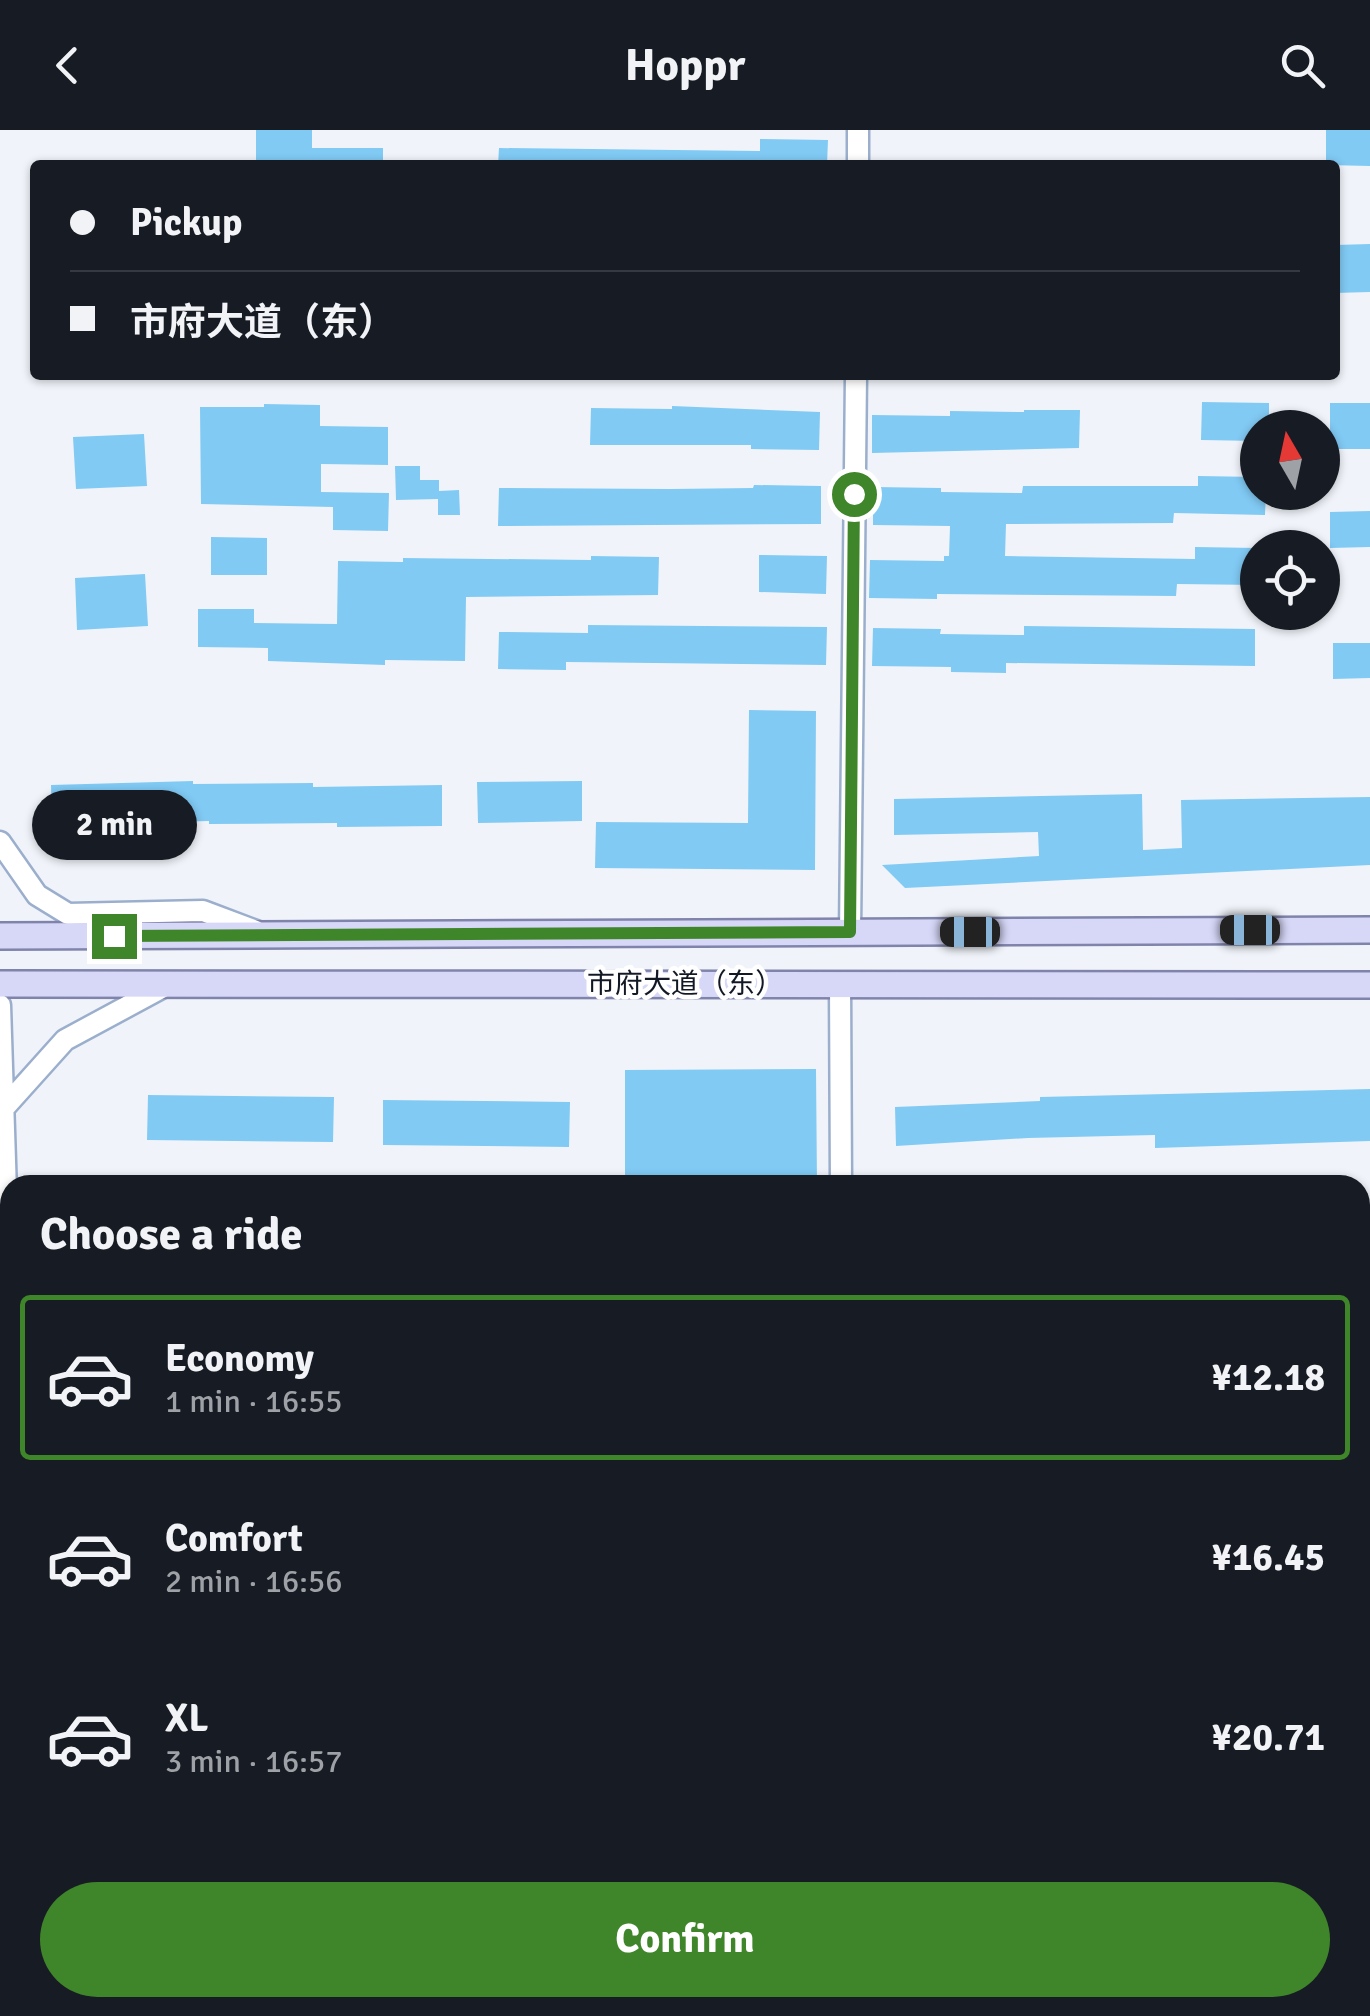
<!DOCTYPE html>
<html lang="en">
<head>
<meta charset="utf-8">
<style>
	:root { --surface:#171b24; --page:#20242c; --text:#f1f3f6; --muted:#9ea1a6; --line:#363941; --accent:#3f8529 }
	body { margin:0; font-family:Signika,"Noto Sans SC",sans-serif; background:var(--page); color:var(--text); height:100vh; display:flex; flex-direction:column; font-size:38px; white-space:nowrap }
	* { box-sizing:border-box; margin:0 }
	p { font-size:32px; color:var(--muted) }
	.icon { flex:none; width:55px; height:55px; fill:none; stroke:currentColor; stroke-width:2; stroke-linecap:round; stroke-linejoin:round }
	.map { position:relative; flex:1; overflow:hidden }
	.details { position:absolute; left:0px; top:1045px; width:1370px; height:842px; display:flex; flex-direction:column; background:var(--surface); border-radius:30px 30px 0 0; box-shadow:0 2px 8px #0004 }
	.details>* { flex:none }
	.guide { position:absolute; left:30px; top:30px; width:1310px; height:220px; border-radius:10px; box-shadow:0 2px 8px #0004; display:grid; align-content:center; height:220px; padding:0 40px; background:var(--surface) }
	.needle { width:65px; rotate:351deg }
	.tools { position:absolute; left:1240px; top:280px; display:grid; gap:20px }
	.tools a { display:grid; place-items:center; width:100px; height:100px; border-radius:50%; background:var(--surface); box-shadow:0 2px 8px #0004; font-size:50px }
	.end { position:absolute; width:45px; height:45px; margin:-22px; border:12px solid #3f8529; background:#fff; box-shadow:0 0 0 5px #fff }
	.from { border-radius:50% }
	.bubble { position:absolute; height:70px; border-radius:35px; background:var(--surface); box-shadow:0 2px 8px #0004; font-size:32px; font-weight:700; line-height:70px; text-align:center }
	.car { position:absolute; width:30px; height:60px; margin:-30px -15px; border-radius:12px; box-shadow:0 0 8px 2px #0007; background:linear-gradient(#222 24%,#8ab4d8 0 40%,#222 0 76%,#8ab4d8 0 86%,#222 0) }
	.guide b { display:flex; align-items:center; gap:35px; height:95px; font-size:38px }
	.guide b+b { border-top:2px solid var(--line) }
	.guide i { width:25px; height:25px; background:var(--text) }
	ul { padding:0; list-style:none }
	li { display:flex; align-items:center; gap:30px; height:165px; margin:0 20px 15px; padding:0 20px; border:5px solid transparent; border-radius:10px }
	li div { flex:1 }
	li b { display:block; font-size:38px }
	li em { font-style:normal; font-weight:700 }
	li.active { border-color:var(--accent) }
	li>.icon { width:90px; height:90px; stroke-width:1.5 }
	h2 { padding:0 40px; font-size:45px; line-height:120px }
	.action { display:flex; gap:20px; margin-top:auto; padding:20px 40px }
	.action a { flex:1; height:115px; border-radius:60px; background:var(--accent); color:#fff; font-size:40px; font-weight:700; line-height:115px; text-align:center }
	header { display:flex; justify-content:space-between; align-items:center; height:130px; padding:0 40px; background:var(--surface); font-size:45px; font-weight:700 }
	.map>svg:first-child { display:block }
</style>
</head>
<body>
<header><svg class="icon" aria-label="back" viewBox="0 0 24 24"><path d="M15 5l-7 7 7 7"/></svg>Hoppr<svg class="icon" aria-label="search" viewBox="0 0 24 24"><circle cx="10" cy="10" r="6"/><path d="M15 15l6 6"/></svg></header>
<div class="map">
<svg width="1370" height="1886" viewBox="0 0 1370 1886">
	<rect width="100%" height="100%" fill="#f0f4fa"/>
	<path fill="#81caf4" d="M 256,0 L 312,0 L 312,18 L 383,18 L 383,35 L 256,35 Z
		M 1326,0 L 1370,0 L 1370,36 L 1326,35 Z
		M 760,9 L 828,10 L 827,35 L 498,35 L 499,18 L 760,21 Z
		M 1370,114 L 1370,162 L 1335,163 L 1335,115 Z
		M 1202,272 L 1269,273 L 1269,298 L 1258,298 L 1258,311 L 1201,310 Z
		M 1330,273 L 1370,273 L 1370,319 L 1330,319 Z
		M 264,274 L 320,275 L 320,296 L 388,297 L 388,335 L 321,334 L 321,362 L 389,363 L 388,401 L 333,400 L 333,377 L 201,374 L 200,277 L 264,277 Z
		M 672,276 L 820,282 L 819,320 L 751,319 L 751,315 L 590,315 L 591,278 L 672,279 Z
		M 1024,280 L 1080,280 L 1079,318 L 872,323 L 872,285 L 950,286 L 950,281 L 1024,282 Z
		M 144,304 L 147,356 L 76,359 L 73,307 Z
		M 395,336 L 420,336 L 420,350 L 439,350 L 439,361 L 459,360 L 460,385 L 438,385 L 438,369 L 396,370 Z
		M 1198,346 L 1258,347 L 1258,362 L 1266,362 L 1265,385 L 1174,383 L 1173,393 L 1006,394 L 1005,426 L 1195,429 L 1195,417 L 1258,418 L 1258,455 L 1177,454 L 1176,466 L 937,464 L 937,469 L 869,468 L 870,430 L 944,431 L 944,426 L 949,426 L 950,396 L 873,395 L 873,357 L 941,358 L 941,362 L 1022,363 L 1023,356 L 1198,356 Z
		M 754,355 L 821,356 L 821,394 L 498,396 L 499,358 L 671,359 L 753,358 Z
		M 1370,381 L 1370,417 L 1330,418 L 1330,382 Z
		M 211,407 L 267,408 L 267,445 L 211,445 Z
		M 759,425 L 827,426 L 826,464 L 759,462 Z
		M 591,426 L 659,427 L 658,465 L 466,467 L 465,531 L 385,530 L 385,535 L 268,531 L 268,518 L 198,517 L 198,479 L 254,479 L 254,493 L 337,494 L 338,431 L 403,432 L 403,428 L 591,430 Z
		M 145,444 L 148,496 L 77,500 L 75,448 Z
		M 588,495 L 827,497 L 826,535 L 566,532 L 566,540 L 498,539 L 499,502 L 588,503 Z
		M 1024,496 L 1255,499 L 1255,536 L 1006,533 L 1006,543 L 951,542 L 951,537 L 872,536 L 873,498 L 941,499 L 940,504 L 1024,505 Z
		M 1333,513 L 1370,513 L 1370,548 L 1333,549 Z
		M 749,580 L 816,581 L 815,740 L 595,738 L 596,692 L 748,693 Z
		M 193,651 L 193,654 L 313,653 L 313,657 L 442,655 L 442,696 L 337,697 L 337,693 L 209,694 L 209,691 L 52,695 L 51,655 Z
		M 582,651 L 582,691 L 478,693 L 477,652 Z
		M 1142,664 L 1143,720 L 1182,718 L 1181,670 L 1370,667 L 1370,735 L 905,758 L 882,735 L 1039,726 L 1038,702 L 894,705 L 894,669 Z
		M 816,939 L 817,1055 L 625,1055 L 625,940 Z
		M 1370,959 L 1370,1011 L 1155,1018 L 1155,1005 L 1028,1008 L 896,1016 L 895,977 L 1040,971 L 1040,967 Z
		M 148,965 L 334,967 L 333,1012 L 147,1010 Z
		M 383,970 L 570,972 L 569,1017 L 383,1015 Z"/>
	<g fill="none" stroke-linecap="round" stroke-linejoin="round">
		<defs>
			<path id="minor" d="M 858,35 L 858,0
				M 0,712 L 37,765 L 68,784 L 203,781 L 256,801
				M 850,802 L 856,245
				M 840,854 L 841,1055
				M 0,875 L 10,1187
				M 1,977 L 3,979 L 65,910 L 167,855
				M 31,1878 L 31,1886"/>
			<path id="major" d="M 0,806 L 1370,800
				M 0,854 L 1370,855"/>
		</defs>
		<use href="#minor" stroke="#9bafcd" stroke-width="25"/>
		<use href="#major" stroke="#8084ab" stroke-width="30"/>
		<use href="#minor" stroke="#fff" stroke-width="20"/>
		<use href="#major" stroke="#d7d8f8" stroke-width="25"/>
	</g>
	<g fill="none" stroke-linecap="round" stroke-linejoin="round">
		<path stroke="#3f8529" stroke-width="12" d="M 114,806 L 850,802 L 854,364"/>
	</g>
	<g text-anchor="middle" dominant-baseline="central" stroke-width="9" stroke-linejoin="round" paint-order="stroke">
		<g font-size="28" fill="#121924" stroke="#fff">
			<text x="685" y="854">市府大道（东）</text>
		</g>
	</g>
</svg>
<div class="tools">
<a><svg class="needle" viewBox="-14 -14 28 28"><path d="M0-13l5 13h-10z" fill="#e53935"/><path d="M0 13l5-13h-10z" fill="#9ea1a6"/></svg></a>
<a><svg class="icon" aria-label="locate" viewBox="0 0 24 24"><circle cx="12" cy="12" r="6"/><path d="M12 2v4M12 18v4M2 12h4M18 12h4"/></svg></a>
</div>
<i class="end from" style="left:854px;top:364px"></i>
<i class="end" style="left:114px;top:806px"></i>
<div class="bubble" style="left:32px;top:660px;width:165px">2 min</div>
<i class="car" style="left:1250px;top:800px;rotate:270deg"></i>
<i class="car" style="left:970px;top:802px;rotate:270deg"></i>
<div class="guide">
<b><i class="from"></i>Pickup</b>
<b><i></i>市府大道（东）</b>
</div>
<section class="details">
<h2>Choose a ride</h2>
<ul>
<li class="active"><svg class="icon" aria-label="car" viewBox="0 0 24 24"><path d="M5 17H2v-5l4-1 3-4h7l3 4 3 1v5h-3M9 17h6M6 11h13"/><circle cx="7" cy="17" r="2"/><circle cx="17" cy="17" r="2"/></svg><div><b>Economy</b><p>1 min · 16:55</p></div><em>¥12.18</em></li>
<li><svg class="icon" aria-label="car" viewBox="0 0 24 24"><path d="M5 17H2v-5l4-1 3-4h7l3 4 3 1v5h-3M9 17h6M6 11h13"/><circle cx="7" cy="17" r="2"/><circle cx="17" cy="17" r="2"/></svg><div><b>Comfort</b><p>2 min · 16:56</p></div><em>¥16.45</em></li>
<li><svg class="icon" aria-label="car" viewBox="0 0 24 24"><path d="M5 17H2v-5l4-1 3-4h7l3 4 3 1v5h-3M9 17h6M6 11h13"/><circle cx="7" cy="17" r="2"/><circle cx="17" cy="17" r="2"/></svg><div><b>XL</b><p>3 min · 16:57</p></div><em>¥20.71</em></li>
</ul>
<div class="action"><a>Confirm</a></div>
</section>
</div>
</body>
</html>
